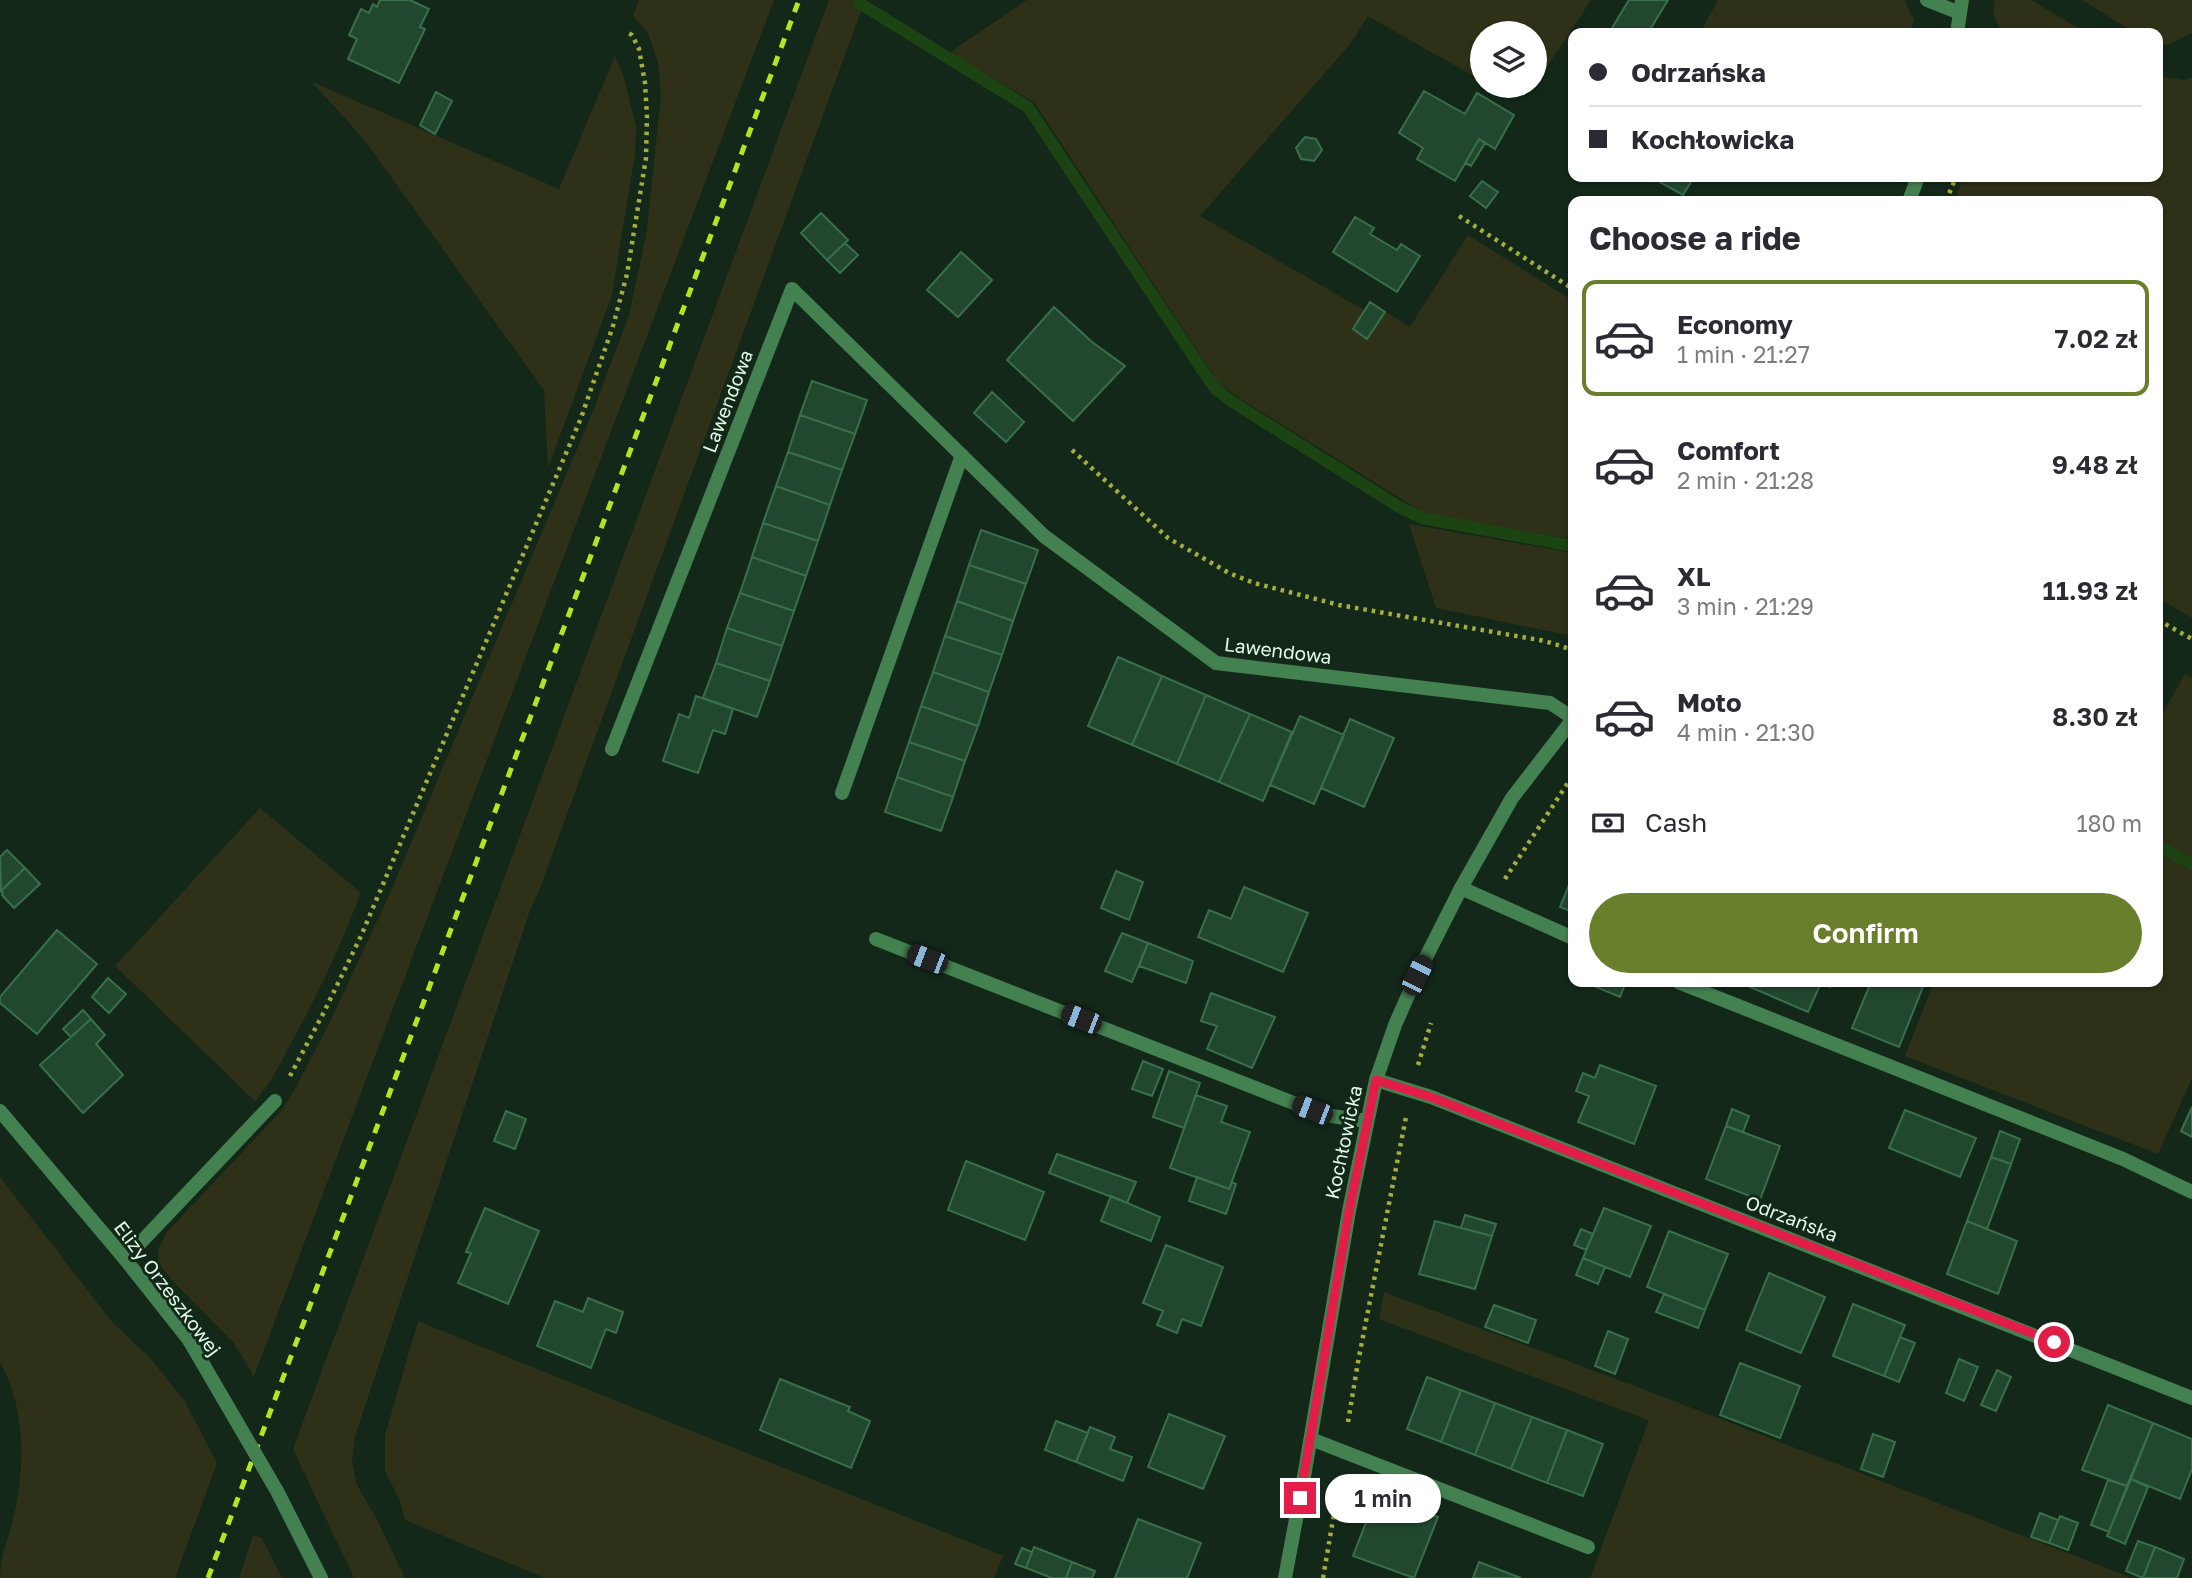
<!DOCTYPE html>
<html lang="en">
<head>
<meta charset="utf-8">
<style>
	:root { --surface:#fff; --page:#f7f7f7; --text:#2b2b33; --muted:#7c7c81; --line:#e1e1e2; --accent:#697f2b }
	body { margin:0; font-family:"Golos Text",sans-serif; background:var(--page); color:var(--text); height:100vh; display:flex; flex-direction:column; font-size:26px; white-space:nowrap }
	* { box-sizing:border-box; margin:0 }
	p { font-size:23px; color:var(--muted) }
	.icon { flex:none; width:38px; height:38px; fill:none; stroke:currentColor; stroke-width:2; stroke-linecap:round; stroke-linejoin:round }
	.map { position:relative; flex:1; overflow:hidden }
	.drawer { position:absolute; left:1568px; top:196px; width:595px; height:791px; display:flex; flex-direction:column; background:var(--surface); border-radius:14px; box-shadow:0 2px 5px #0004 }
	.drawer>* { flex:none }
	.banner { position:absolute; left:1568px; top:28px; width:595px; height:154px; border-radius:14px; box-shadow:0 2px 5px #0004; display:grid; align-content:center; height:154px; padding:0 21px; background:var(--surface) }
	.fabs { position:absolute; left:1470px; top:21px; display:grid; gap:14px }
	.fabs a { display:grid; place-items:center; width:77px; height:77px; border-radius:50%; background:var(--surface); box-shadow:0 2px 5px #0004; font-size:35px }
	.end { position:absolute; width:32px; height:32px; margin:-16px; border:9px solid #e11d48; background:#fff; box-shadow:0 0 0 4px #fff }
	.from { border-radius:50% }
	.bubble { position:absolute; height:49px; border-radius:24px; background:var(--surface); box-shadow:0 2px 5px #0004; font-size:23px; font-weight:600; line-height:49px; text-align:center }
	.car { position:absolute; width:21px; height:42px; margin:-21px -10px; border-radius:9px; box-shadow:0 0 5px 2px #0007; background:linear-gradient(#222 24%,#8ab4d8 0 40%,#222 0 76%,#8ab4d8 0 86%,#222 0) }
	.banner b { display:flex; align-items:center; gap:24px; height:66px; font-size:26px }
	.banner b+b { border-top:2px solid var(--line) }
	.banner i { width:18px; height:18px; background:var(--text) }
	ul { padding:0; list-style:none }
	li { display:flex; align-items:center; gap:21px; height:116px; margin:0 14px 10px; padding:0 7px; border:4px solid transparent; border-radius:14px }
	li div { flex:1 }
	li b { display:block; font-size:26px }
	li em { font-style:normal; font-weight:600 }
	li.active { border-color:var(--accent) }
	li>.icon { width:63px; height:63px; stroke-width:1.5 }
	h2 { padding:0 21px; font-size:32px; line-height:84px }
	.pay { display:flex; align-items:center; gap:18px; height:77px; padding:0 21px; font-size:26px }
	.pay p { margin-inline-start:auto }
	.button { display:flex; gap:14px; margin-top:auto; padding:14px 21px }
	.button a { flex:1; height:80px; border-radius:42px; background:var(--accent); color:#fff; font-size:28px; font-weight:600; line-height:80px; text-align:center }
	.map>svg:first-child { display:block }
</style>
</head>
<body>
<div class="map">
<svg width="2192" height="1578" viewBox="0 0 2192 1578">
	<rect width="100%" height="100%" fill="#14281a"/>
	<path fill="#2e3117" d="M 639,0 L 774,0 L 254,1376 L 233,1342 L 171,1279 L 158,1263 L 158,1250 L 167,1232 L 281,1111 L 295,1089 L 330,1022 L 390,893 L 593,411 L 629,315 L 646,236 L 661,97 L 658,62 L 648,33 L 633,16 Z
		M 829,0 L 855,0 L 854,3 L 861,11 L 540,888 L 530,910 L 355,1436 L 352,1461 L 357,1485 L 376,1518 L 405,1578 L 354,1578 L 293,1449 Z
		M 1027,0 L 1591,0 L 1535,85 L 1535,33 L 1482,33 L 1482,81 L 1368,16 L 1351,43 L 1200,216 L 1364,310 L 1370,302 L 1410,327 L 1468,235 L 1573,301 L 1573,539 L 1427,515 L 1239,398 L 1218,382 L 1034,102 L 949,53 Z
		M 1718,0 L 1904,0 L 1914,20 L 1910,33 L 1700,33 Z
		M 1995,0 L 2031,0 L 2086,33 L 2002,33 L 1993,12 Z
		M 2082,0 L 2192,0 L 2192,33 L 2167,45 L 2158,43 L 2158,33 L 2135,33 Z
		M 615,56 L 624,78 L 636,126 L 635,154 L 612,295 L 548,468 L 544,390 L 363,138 L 312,82 L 559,189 Z
		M 2158,76 L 2183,80 L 2192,78 L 2192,618 L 2158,598 L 2158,201 L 1955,201 L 1963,177 L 2158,177 Z
		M 1409,524 L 1573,553 L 1573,636 L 1436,608 Z
		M 2185,674 L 2192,678 L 2192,1078 L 2158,1154 L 1905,1056 L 1934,982 L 2158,982 L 2158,721 Z
		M 260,808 L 361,893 C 341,944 319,993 292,1041 C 281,1062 271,1083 255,1101 L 115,966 Z
		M 0,1177 L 112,1322 L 149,1357 L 184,1400 L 217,1463 L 175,1578 L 0,1578 C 0,1558 8,1539 13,1520 C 25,1467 27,1411 0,1362 Z
		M 1384,1292 L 1666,1398 L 2132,1578 L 1590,1578 L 1649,1420 L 1379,1319 Z
		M 418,1321 L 1003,1556 L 994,1578 L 545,1578 L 405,1520 L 400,1501 L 385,1471 L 385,1435 Z
		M 253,1536 L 261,1537 L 282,1578 L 239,1578 Z"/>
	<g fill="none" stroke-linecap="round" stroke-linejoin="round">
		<path stroke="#1c4312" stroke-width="12" d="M 860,0 L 859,3 L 1028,107 L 1205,374 L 1216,389 L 1231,401 L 1401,508 L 1422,518 L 1573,546
			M 2158,846 L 2192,864"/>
	</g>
	<path fill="#22472f" stroke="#37704b" stroke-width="2" d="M 380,0 L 410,0 L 429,9 L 420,27 L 425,29 L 399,83 L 348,59 L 357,39 L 349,35 L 361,9 L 369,13 L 373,4 L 377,7 Z
		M 1629,0 L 1668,0 L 1648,33 L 1609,33 Z
		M 1424,91 L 1465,114 L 1477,93 L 1514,115 L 1495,149 L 1479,139 L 1455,181 L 1417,159 L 1423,148 L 1399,133 Z
		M 436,92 L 452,101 L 435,134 L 420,125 Z
		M 1305,137 L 1316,139 L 1322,150 L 1314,161 L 1301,159 L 1296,148 Z
		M 1479,139 L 1485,143 L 1471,166 L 1465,163 Z
		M 1651,177 L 1694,177 L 1683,195 Z
		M 1482,181 L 1498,192 L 1486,208 L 1470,196 Z
		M 821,213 L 848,240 L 827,260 L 801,233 Z
		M 1355,217 L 1374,228 L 1370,234 L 1397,250 L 1401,244 L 1420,256 L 1397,292 L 1333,252 Z
		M 845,243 L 858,255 L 840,273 L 827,260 Z
		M 961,252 L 992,280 L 958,317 L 927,290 Z
		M 1370,302 L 1385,312 L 1367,339 L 1353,329 Z
		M 1054,307 L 1092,342 L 1125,366 L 1073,421 L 1007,360 Z
		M 812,381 L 867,400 L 855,434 L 800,415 Z
		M 992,392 L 1024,422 L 1006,442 L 974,413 Z
		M 800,415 L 855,434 L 842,470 L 788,452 Z
		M 788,452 L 842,470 L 830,505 L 776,486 Z
		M 776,486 L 830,505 L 818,541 L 763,523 Z
		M 763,523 L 818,541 L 806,576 L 752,557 Z
		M 981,530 L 1038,550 L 1026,584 L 969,565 Z
		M 752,557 L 806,576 L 794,611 L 740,593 Z
		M 969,565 L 1026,584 L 1013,621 L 957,601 Z
		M 740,593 L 794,611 L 782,646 L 727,628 Z
		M 957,601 L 1013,621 L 1002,655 L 945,636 Z
		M 727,628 L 782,646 L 770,681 L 716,663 Z
		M 945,636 L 1002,655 L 989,692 L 933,672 Z
		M 1118,657 L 1162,676 L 1132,745 L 1088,726 Z
		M 716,663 L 770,681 L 757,717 L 703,698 Z
		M 933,672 L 989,692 L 978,726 L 921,706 Z
		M 1162,676 L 1206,695 L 1177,764 L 1132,745 Z
		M 1206,695 L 1250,714 L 1219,782 L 1177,764 Z
		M 696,696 L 733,709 L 725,734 L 713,730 L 698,773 L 663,761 L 679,714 L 689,718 Z
		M 921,706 L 978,726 L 965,761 L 909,742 Z
		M 1250,714 L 1292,732 L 1263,801 L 1219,782 Z
		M 1300,716 L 1344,735 L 1314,804 L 1270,785 Z
		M 1350,719 L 1394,738 L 1364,807 L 1321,788 Z
		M 909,742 L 965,761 L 953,797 L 897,777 Z
		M 897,777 L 953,797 L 941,831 L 885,812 Z
		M 7,850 L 25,868 L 1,891 L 0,857 Z
		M 25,868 L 40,884 L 14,908 L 2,895 L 3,893 L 1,891 Z
		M 1116,871 L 1143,882 L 1129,920 L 1101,908 Z
		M 1573,875 L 1573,912 L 1560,907 Z
		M 1244,887 L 1308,913 L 1283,972 L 1198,937 L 1209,910 L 1231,919 Z
		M 57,930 L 97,964 L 37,1034 L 0,1003 L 0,997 Z
		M 1122,933 L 1148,943 L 1132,982 L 1105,971 Z
		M 1148,943 L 1193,961 L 1186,983 L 1139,966 Z
		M 108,978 L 126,994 L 109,1013 L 92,997 Z
		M 1597,982 L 1626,982 L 1620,997 L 1596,987 Z
		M 1752,982 L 1832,982 L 1830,987 L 1821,983 L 1808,1012 L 1750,987 Z
		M 1871,982 L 1925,982 L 1899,1047 L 1852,1028 Z
		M 1211,993 L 1275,1017 L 1252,1068 L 1207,1049 L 1217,1026 L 1201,1021 Z
		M 83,1010 L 91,1019 L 71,1037 L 63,1029 Z
		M 91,1019 L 105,1035 L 96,1044 L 123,1075 L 83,1113 L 40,1065 Z
		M 1143,1061 L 1163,1069 L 1152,1096 L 1132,1089 Z
		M 1600,1065 L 1656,1086 L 1634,1144 L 1578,1122 L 1589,1096 L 1576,1091 L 1583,1073 L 1595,1078 Z
		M 1169,1071 L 1200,1083 L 1184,1128 L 1153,1117 Z
		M 1196,1095 L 1227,1106 L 1221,1122 L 1250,1132 L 1229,1189 L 1170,1168 Z
		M 2192,1107 L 2192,1137 L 2181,1131 Z
		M 1732,1109 L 1749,1116 L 1743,1132 L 1726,1126 Z
		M 1905,1110 L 1976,1138 L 1960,1177 L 1889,1148 Z
		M 506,1111 L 526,1119 L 515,1149 L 494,1141 Z
		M 1726,1126 L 1780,1146 L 1760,1200 L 1706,1179 Z
		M 2000,1131 L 2020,1139 L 2011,1164 L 1991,1157 Z
		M 1057,1154 L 1136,1182 L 1127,1203 L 1049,1173 Z
		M 1991,1157 L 2011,1164 L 1987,1229 L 1967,1221 Z
		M 966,1161 L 1044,1192 L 1025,1240 L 948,1210 Z
		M 1197,1177 L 1229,1189 L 1232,1182 L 1236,1184 L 1226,1214 L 1189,1201 Z
		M 1111,1196 L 1160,1217 L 1151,1241 L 1101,1221 Z
		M 485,1208 L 539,1231 L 508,1304 L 458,1283 L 471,1253 L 466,1252 Z
		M 1604,1208 L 1651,1226 L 1630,1277 L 1583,1258 Z
		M 1465,1215 L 1496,1224 L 1492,1236 L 1461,1228 Z
		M 1435,1221 L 1492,1236 L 1475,1289 L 1419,1274 Z
		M 1967,1221 L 2017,1241 L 1998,1294 L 1947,1274 Z
		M 1581,1229 L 1593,1234 L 1586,1250 L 1574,1245 Z
		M 1669,1231 L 1728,1254 L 1705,1310 L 1647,1287 Z
		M 1166,1245 L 1223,1267 L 1201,1326 L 1182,1319 L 1177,1333 L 1157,1325 L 1163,1311 L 1143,1303 Z
		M 1583,1258 L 1605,1267 L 1598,1284 L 1576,1275 Z
		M 1769,1273 L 1825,1297 L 1801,1353 L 1746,1330 Z
		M 1664,1294 L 1705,1310 L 1698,1328 L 1656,1312 Z
		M 588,1298 L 623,1312 L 616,1333 L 606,1329 L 591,1368 L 537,1346 L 555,1301 L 583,1312 Z
		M 1853,1304 L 1905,1325 L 1884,1376 L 1833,1356 Z
		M 1494,1305 L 1536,1320 L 1528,1343 L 1485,1327 Z
		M 1608,1331 L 1628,1339 L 1615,1374 L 1595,1366 Z
		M 1900,1337 L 1915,1343 L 1899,1382 L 1884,1376 Z
		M 1959,1359 L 1978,1367 L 1964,1401 L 1946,1393 Z
		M 1740,1363 L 1800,1386 L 1780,1438 L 1720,1415 Z
		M 1997,1370 L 2011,1377 L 1996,1411 L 1981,1405 Z
		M 1427,1377 L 1461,1390 L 1441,1442 L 1407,1429 Z
		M 780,1379 L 850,1407 L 848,1411 L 870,1421 L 851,1468 L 760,1430 Z
		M 1461,1390 L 1495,1403 L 1475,1455 L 1441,1442 Z
		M 1495,1403 L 1532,1417 L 1511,1469 L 1475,1455 Z
		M 2108,1405 L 2153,1423 L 2127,1486 L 2082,1470 Z
		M 1169,1414 L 1225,1436 L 1203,1489 L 1148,1467 Z
		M 1532,1417 L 1567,1430 L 1547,1483 L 1511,1469 Z
		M 1056,1421 L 1088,1433 L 1076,1462 L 1045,1450 Z
		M 2153,1423 L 2192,1439 L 2192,1469 L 2180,1499 L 2131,1479 Z
		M 1090,1427 L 1115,1437 L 1110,1449 L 1132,1457 L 1123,1481 L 1076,1462 Z
		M 1567,1430 L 1603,1444 L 1583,1496 L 1547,1483 Z
		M 1873,1434 L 1895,1442 L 1883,1477 L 1861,1469 Z
		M 2131,1479 L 2148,1487 L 2125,1544 L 2107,1536 Z
		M 2108,1480 L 2127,1486 L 2109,1532 L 2091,1525 Z
		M 1377,1494 L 1438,1517 L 1414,1578 L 1353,1556 Z
		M 2040,1513 L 2058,1520 L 2049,1543 L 2031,1537 Z
		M 2060,1516 L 2078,1523 L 2068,1550 L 2049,1543 Z
		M 1138,1519 L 1201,1543 L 1187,1578 L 1115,1578 Z
		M 2138,1541 L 2155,1547 L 2143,1578 L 2126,1571 Z
		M 1034,1547 L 1072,1562 L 1066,1578 L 1052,1578 L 1026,1568 Z
		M 2155,1547 L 2184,1559 L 2177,1578 L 2143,1578 Z
		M 1022,1548 L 1032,1552 L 1026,1568 L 1015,1564 Z
		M 1072,1562 L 1095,1571 L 1092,1578 L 1066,1578 Z
		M 1479,1562 L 1521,1578 L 1473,1578 Z"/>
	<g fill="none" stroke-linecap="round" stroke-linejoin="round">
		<path stroke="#a4ae3f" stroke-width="4.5" stroke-dasharray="3.5 5" stroke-linecap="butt" d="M 1946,201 L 1956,177
			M 1459,216 L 1573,289
			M 1072,450 L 1168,538 L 1229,573 L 1254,583 L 1339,605 L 1545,641 L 1573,650
			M 2158,620 L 2192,639
			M 1505,879 L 1573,775
			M 1418,1065 L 1431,1023
			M 290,1076 L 324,1012 L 361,936 L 581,418 L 613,326 L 627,274 L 646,158 L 647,117 L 645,83 L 639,49 L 632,35 L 626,32
			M 1348,1422 L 1358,1362 L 1406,1117
			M 1323,1578 L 1340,1479"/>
		<path stroke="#448150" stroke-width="14" d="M 1927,0 L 1960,13
			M 876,939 L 1324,1115 L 1367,1121
			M 125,1259 L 275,1101
			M 1311,1439 L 1588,1547"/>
		<path stroke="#448150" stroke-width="14" d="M 612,749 L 792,289 L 1044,536 L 1216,663 L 1550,703 L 1573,718
			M 842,793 L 962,455
			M 1461,888 L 1573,938
			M 1678,982 L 2123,1159 L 2192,1192
			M 1376,1080 L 1431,1097 L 2192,1398
			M 0,1111 L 125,1259 L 189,1340"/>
		<path stroke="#448150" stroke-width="14" d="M 1957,33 L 1962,0
			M 1909,201 L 1918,177
			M 1285,1578 L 1305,1471 L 1349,1211 L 1376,1080 L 1395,1025 L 1417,975 L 1461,888 L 1512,798 L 1573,719"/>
		<path stroke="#b4e521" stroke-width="5" stroke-dasharray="10 9" stroke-linecap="butt" d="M 208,1578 L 799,0"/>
		<path stroke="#448150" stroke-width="14" d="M 189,1340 L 277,1491 L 321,1578"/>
	</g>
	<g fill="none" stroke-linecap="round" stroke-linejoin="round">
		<path stroke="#e11d48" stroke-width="9" d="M 1300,1498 L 1349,1211 L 1376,1080 L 1431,1097 L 2054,1342"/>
	</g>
	<g text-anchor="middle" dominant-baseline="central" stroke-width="6" stroke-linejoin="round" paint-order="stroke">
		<g font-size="19" fill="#dffbe6" stroke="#14281a">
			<text transform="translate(727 401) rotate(-69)">Lawendowa</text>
			<text transform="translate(1278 650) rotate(7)">Lawendowa</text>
			<text transform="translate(1343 1142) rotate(-78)">Kochłowicka</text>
			<text transform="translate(1792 1218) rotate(21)">Odrzańska</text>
			<text transform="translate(168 1288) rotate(53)">Elizy Orzeszkowej</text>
		</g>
	</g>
</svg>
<div class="fabs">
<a><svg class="icon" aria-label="layers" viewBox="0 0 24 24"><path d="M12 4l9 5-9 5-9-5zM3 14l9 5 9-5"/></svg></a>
</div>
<i class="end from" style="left:2054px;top:1342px"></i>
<i class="end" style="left:1300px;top:1498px"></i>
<div class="bubble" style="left:1325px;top:1474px;width:116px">1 min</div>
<i class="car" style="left:927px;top:959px;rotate:291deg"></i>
<i class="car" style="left:1417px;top:975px;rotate:26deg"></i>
<i class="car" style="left:1081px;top:1019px;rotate:291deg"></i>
<i class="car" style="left:1312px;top:1110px;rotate:291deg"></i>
<div class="banner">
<b><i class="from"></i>Odrzańska</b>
<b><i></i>Kochłowicka</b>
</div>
<section class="drawer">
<h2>Choose a ride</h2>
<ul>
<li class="active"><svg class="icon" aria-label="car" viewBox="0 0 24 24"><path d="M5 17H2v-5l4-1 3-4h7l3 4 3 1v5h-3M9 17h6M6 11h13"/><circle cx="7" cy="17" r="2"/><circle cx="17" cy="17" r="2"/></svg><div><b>Economy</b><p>1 min · 21:27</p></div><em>7.02 zł</em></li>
<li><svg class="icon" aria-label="car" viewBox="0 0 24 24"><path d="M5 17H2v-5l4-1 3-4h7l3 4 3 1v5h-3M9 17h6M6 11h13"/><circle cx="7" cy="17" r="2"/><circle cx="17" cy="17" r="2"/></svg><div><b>Comfort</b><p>2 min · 21:28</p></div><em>9.48 zł</em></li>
<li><svg class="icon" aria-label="car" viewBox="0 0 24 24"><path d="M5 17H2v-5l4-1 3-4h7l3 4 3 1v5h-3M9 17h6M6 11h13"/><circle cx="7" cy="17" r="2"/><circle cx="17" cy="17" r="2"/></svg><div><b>XL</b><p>3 min · 21:29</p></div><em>11.93 zł</em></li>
<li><svg class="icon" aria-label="car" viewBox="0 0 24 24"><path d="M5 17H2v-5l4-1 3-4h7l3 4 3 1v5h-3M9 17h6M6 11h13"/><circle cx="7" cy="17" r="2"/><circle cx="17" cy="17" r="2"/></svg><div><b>Moto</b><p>4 min · 21:30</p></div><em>8.30 zł</em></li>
</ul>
<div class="pay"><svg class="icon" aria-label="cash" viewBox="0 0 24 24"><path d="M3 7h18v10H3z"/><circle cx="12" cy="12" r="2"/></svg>Cash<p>180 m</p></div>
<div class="button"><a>Confirm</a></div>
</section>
</div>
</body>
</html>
